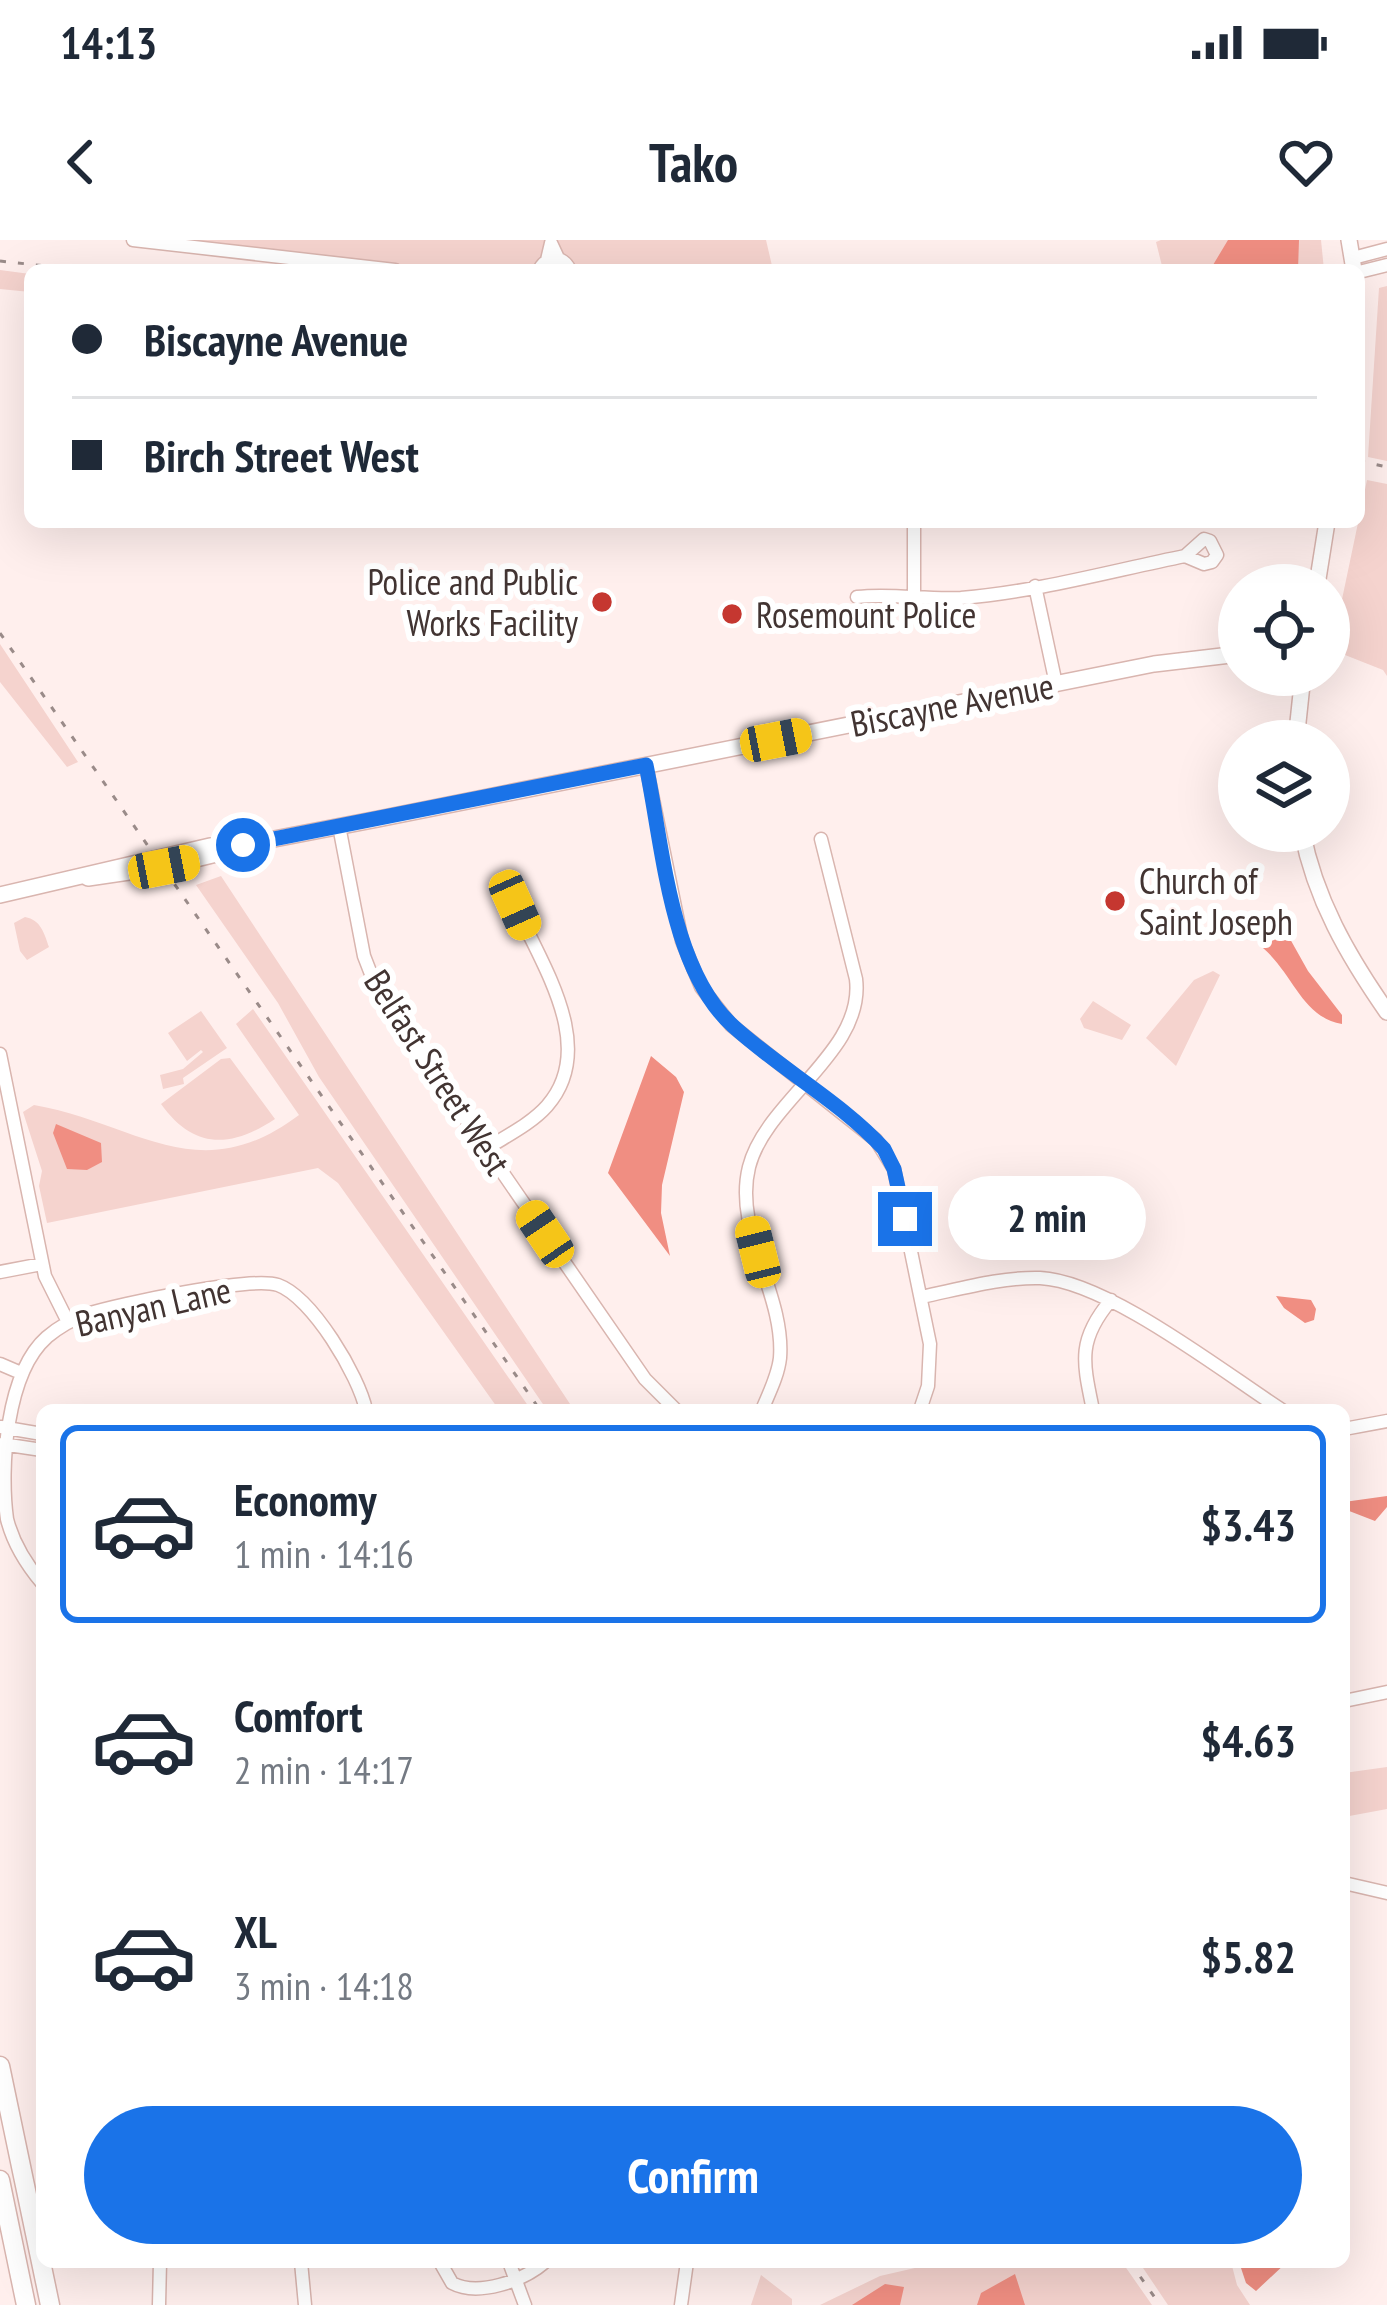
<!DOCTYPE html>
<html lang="en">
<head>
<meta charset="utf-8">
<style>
	:root { --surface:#fff; --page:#f6f6f7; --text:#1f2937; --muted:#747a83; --line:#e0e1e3; --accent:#1a73e8 }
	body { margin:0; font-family:"PT Sans Narrow",sans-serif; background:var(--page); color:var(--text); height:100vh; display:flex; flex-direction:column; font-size:45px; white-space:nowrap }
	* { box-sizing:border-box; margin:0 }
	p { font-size:39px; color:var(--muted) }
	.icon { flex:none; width:66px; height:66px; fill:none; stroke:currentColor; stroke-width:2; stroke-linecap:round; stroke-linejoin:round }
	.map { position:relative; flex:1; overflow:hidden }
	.details { position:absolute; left:36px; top:1164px; width:1314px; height:864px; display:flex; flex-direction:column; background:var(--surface); border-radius:18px; box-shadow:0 12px 48px #0002 }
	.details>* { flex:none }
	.hud { position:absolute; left:24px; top:24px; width:1341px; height:264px; border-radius:18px; box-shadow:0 12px 48px #0002; display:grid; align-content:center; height:264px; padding:0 48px; background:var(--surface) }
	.buttons { position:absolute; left:1218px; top:324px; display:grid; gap:24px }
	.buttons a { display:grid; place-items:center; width:132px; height:132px; border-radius:50%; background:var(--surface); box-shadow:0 12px 48px #0002; font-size:60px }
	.end { position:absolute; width:54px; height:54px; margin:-27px; border:15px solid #1a73e8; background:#fff; box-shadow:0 0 0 6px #fff }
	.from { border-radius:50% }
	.bubble { position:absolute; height:84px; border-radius:42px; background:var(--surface); box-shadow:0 12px 48px #0002; font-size:39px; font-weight:800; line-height:84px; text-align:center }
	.car { position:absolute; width:36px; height:72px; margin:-36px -18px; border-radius:15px; box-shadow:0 0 9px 3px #0007; background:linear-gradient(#f5c518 24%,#345 0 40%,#f5c518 0 76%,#345 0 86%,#f5c518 0) }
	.hud b { display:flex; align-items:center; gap:42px; height:114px; font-size:45px }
	.hud b+b { border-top:3px solid var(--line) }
	.hud i { width:30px; height:30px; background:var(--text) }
	ul { padding:21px 0 0; list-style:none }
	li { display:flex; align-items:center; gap:36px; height:198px; margin:0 24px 18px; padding:0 24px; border:6px solid transparent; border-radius:18px }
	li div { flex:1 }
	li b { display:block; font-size:45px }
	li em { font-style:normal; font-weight:800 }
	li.selected { border-color:var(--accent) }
	li>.icon { width:108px; height:108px; stroke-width:1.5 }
	.action { display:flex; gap:24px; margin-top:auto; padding:24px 48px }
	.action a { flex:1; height:138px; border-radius:72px; background:var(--accent); color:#fff; font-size:48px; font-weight:800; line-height:138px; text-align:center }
	.status { display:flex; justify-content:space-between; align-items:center; height:84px; padding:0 60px; background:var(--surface); direction:ltr }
	.status svg { height:33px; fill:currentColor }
	header { display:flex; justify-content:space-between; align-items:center; height:156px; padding:0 48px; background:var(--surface); font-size:54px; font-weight:800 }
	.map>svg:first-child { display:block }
</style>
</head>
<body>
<div class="status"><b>14:13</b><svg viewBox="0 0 49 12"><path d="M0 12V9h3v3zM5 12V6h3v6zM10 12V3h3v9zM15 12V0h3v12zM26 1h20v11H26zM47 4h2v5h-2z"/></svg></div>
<header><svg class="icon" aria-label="back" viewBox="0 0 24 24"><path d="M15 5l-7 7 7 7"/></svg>Tako<svg class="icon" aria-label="heart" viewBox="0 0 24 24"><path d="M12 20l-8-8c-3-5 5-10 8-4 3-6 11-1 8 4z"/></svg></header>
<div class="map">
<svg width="1387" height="2065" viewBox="0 0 1387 2065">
	<rect width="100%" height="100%" fill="#ffefed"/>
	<path fill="#f5d3ce" d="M 131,0 L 766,0 L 773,30 L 394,30 Z
		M 1161,0 L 1321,0 L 1324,30 L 1163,30 L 1156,2 Z
		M 0,30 L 30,34 L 30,52 L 0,49 Z
		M 1387,46 L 1387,221 L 1368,217 L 1379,48 Z
		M 1367,240 L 1387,244 L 1387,436 L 1383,430 L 1340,413 L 1336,388 Z
		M 0,404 L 78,522 L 67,527 L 0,442 Z
		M 221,636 L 574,1170 L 547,1170 L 319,837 L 278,763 L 196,645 Z
		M 25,677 C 41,680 44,693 49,707 L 27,720 L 20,711 L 14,683 Z
		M 1213,731 L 1220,735 L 1176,826 L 1146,798 L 1194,740 Z
		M 1093,761 L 1131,785 L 1122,800 L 1084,788 L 1080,779 Z
		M 253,769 L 531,1170 L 499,1170 L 338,943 L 318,928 L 47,983 L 39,946 L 42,931 L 23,872 L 34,865 C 137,883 198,951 299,875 L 236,784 Z
		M 201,771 L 227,808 L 183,838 L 184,844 L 163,849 L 160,835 L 183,829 L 203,812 L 201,810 L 187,821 L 168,793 Z
		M 230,818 L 275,879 C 231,908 194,910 161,864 L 221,819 Z
		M 1387,1527 L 1387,1569 L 1344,1577 L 1344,1533 Z
		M 941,2022 L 1122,2022 L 1152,2065 L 820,2065 L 880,2036 Z
		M 1139,2022 L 1231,2022 L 1237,2045 L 1250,2065 L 1168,2065 Z
		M 761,2035 L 792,2059 L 792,2065 L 751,2065 Z"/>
	<path fill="#f08e82" d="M 1228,0 L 1299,0 L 1298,30 L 1210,30 Z
		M 1280,681 L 1308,731 L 1342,775 L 1342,784 C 1302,777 1294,735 1263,708 L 1266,695 Z
		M 651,816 L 676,837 L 684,852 L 662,945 L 661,973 L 670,1016 L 608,933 Z
		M 56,884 L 101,903 L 102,922 L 87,930 L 67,929 L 53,893 Z
		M 1276,1056 L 1311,1060 L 1316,1069 L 1314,1080 L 1305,1083 L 1284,1068 Z
		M 1387,1256 L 1387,1267 L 1375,1281 L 1344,1269 L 1344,1262 Z
		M 1239,2022 L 1287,2022 L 1256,2051 L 1246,2043 Z
		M 1015,2034 L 1025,2065 L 977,2065 L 981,2053 Z
		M 885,2044 L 904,2047 L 900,2065 L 852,2065 Z"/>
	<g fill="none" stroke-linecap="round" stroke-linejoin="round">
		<defs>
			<path id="minor" d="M 133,0 L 395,30
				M 1353,18 L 1387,9
				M 547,20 L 551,3 L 558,18
				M 539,30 C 547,15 563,15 570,30
				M 1359,32 L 1387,25
				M 1035,346 L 1056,444
				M 914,355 L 914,282
				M 857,357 C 892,353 926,360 961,358 C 1036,352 1111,331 1185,316 L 1204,299 L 1210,301 L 1217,315 L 1212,322 L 1204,324 L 1185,316
				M 646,525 L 682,701 L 701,747 L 731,785 L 876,900 L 894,929 L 930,1104 L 928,1146 L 920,1170
				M 339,586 L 364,716 L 378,752 L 645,1139 L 676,1170
				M 0,814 L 45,1036 L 68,1082
				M 486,909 C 506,896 531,884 547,866 C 599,807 541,724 515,665
				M 0,1032 L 42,1024
				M 921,1057 C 960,1049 1001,1037 1040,1038 C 1107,1041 1223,1132 1282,1170
				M 0,1124 L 21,1133
				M 762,1170 C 769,1153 778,1136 780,1118 C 785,1054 733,991 749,927 C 766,860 865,812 856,739 L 821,599
				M 1093,1170 C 1083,1122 1077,1100 1111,1060
				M 1,1187 L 42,1194
				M 1344,1189 L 1387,1181
				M 2,1204 L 42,1210
				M 42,1343 C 26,1324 13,1303 7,1279 C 0,1228 6,1133 47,1097 C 59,1087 73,1079 87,1074 C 118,1064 251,1036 278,1045 C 312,1057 359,1136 366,1170
				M 1344,1461 L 1387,1452
				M 1344,1643 L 1387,1653
				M 301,2022 L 305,2065
				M 440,2022 L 452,2043 C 478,2057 523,2041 545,2022
				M 509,2022 L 525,2065
				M 159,2065 L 160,2022
				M 681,2065 L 687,2022"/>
			<path id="tertiary" d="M 1349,0 L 1354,30
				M 1317,345 L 1327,282
				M 1296,501 L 1303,435
				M 1302,591 C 1315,659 1348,716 1387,772
				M 88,638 L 163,627 L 229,611
				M 0,655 L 210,606 L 243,605 L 378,579 L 1154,424 L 1239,414"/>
			<path id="trunk" d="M 0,1826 L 50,2065
				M 0,1940 L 26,2065"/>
		</defs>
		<use href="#minor" stroke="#d9b5af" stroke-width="15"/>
		<use href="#tertiary" stroke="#d9b5af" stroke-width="18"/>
		<use href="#trunk" stroke="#d9b5af" stroke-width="21"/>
		<use href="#minor" stroke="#fff" stroke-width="12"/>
		<use href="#tertiary" stroke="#fff" stroke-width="15"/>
		<use href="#trunk" stroke="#fff" stroke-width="18"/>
		<path stroke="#9a8b89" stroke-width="3" stroke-dasharray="6 12" stroke-linecap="butt" d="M 0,21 L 82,30
			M 1359,221 L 1387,227
			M 0,393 L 540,1170
			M 1130,2022 L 1160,2065"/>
	</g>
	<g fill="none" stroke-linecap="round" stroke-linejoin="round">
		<path stroke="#1a73e8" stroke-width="15" d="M 243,605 L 646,525 C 663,606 670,729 733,786 C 780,829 841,862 884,909 L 894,929 L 905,979"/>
	</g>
	<g fill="#c53730" stroke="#fff" stroke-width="4.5">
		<circle cx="602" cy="362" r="12"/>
		<circle cx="732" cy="374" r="12"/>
		<circle cx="1115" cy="661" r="12"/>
	</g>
	<g text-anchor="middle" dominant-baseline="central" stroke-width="12" stroke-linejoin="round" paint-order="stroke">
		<g font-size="36" fill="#423432" stroke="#fff" text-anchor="start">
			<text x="578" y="341" text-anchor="end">Police and Public<tspan x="578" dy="41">Works Facility</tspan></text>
			<text x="756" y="374">Rosemount Police</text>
			<text x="1139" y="640">Church of<tspan x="1139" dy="41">Saint Joseph</tspan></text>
		</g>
		<g font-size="36" fill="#423432" stroke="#fff">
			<text transform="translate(952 464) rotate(-11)">Biscayne Avenue</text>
			<text transform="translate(438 832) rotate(57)">Belfast Street West</text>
			<text transform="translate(153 1066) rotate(-13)">Banyan Lane</text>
		</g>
	</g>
</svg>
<div class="buttons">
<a><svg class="icon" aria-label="locate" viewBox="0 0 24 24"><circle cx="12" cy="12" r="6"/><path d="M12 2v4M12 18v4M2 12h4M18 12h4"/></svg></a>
<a><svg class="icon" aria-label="layers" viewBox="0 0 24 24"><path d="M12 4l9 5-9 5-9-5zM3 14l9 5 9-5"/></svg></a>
</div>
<i class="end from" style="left:243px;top:605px"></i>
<i class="end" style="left:905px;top:979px"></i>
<div class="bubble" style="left:948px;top:936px;width:198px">2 min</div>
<i class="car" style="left:776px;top:500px;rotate:79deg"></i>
<i class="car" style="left:164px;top:627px;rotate:79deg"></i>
<i class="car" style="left:515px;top:665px;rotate:156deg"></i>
<i class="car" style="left:545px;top:994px;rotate:326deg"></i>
<i class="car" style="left:758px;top:1012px;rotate:346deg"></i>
<div class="hud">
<b><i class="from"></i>Biscayne Avenue</b>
<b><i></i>Birch Street West</b>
</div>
<section class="details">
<ul>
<li class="selected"><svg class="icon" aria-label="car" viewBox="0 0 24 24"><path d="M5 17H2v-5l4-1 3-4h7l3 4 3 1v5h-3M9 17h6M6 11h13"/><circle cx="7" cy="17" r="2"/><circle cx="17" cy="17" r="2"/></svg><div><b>Economy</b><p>1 min · 14:16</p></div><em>$3.43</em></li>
<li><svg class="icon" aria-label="car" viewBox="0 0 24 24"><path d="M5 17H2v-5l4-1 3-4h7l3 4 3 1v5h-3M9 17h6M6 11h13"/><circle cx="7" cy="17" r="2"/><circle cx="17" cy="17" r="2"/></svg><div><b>Comfort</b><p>2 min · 14:17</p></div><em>$4.63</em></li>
<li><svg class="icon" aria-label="car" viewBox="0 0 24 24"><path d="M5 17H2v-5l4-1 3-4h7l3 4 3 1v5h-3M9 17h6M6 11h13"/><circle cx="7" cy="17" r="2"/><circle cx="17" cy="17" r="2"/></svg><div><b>XL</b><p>3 min · 14:18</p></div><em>$5.82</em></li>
</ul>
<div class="action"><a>Confirm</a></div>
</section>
</div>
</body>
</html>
